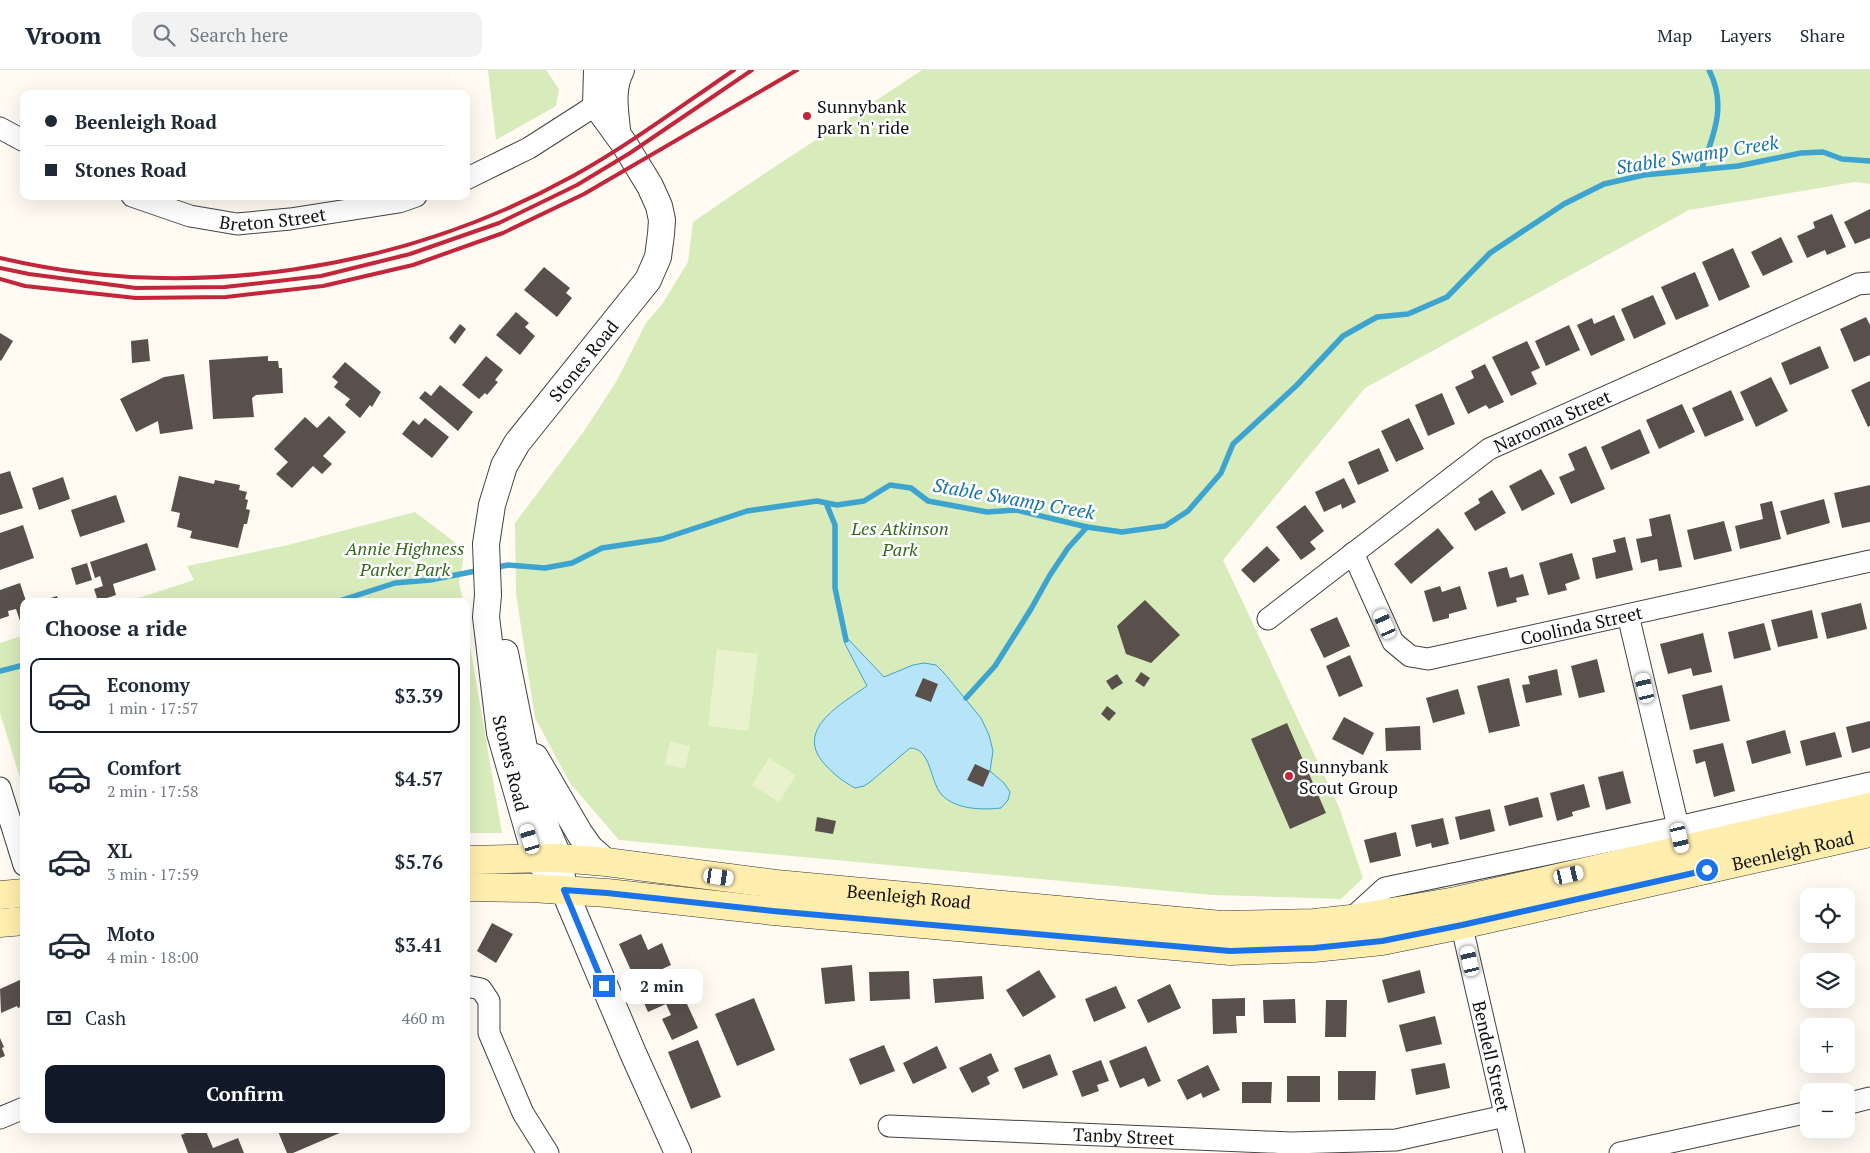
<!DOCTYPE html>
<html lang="en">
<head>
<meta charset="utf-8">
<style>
	:root { --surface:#fff; --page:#f2f2f3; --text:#1f2937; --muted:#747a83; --line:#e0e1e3; --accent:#111827 }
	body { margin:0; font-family:"PT Serif",serif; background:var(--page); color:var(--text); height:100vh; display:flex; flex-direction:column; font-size:19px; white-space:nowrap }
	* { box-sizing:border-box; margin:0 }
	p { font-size:16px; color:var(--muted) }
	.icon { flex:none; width:28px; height:28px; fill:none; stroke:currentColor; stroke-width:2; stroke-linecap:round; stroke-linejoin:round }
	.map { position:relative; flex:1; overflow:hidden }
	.side { position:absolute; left:20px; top:528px; width:450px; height:535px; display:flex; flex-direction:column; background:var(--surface); border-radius:10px; box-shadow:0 5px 20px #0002 }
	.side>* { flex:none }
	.banner { position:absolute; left:20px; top:20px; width:450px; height:110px; border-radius:10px; box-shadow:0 5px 20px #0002; display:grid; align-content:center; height:110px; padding:0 25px; background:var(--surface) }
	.fabs { position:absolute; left:1800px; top:818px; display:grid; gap:10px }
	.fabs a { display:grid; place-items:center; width:55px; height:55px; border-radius:10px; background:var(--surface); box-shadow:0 5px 20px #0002; font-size:25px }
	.end { position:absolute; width:22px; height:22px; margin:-11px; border:6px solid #1a73e8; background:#fff; box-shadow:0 0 0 2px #fff }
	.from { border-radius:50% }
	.bubble { position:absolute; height:35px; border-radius:10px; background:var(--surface); box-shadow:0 5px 20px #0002; font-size:16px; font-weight:800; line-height:35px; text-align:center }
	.car { position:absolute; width:15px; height:30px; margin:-15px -8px; border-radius:6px; box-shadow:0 0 4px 1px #0007; background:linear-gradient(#fff 24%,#345 0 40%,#fff 0 76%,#345 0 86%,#fff 0) }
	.banner b { display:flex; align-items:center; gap:18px; height:48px; font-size:19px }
	.banner b+b { border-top:1px solid var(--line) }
	.banner i { width:12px; height:12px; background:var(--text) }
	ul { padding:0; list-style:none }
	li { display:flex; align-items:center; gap:15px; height:75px; margin:0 10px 8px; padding:0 15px; border:2px solid transparent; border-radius:10px }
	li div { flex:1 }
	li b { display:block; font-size:19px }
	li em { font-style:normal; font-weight:800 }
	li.active { border-color:var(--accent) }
	li>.icon { width:45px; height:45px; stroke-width:1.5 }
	h2 { padding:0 25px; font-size:22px; line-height:60px }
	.pay { display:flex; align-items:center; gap:12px; height:55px; padding:0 25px; font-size:19px }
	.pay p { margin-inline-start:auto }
	.primary-button { display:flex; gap:10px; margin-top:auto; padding:10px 25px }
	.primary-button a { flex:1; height:58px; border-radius:10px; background:var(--accent); color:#fff; font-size:20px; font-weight:800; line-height:58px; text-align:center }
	header { display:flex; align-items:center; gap:30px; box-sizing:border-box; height:70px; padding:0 25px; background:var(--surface); border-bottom:1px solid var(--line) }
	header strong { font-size:24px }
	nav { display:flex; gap:28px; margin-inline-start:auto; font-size:18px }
	.search { width:350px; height:45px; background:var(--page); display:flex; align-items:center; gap:12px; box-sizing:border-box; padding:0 18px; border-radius:10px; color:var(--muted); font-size:19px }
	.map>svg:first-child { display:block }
</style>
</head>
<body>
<header>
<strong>Vroom</strong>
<div class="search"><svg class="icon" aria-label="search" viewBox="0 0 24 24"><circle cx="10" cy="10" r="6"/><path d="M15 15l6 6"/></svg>Search here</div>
<nav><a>Map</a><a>Layers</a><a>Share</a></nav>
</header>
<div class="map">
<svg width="1870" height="1083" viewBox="0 0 1870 1083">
	<rect width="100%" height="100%" fill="#fffbf3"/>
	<path fill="#d8ebbb" d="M 488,0 L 546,0 L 559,19 L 556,36 L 496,70 Z
		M 922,0 L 1870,0 L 1870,114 L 1855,112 L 1689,140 L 1365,318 L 1223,490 L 1339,737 L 1363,808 L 1341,829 L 1212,825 L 619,770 L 570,713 L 535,648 L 516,524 L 515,453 L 584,361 L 616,312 L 646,253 L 663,233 L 688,192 L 693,152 C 768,100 846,51 922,0 Z
		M 415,442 L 465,480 L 459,512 L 463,531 L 129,531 L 194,510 L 187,496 L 288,475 Z
		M 466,552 L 502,763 L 466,763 Z
		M 24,565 L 24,721 L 0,643 L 0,573 Z"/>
	<path fill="#e9f2cd" d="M 717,579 L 758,584 L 748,661 L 708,656 Z
		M 670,671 L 690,676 L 685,699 L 665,694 Z
		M 769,688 L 796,705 L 779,732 L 752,715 Z"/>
	<path fill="#b7e5f7" stroke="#3da3cf" d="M 848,569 L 884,607 L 913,595 L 924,593 L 936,595 L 944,603 L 981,648 L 989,665 L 993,681 L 990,701 L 1004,713 L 1010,722 L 1008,730 L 1001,738 C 983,740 955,740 941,724 C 930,711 931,678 910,678 L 870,712 L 864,716 L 855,718 C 842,711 831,702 822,691 C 796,658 843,633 867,616 L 844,572 Z"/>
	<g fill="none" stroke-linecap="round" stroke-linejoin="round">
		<path stroke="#3da3cf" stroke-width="5.5" d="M 1702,98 C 1714,64 1727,35 1709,0
			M 826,433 L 835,455 L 835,518 L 846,570
			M 493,498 L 508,495 L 545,498 L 572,493 L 602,478 L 662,469 L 747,441 L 817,431 L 837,435 L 864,431 L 890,415 L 911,418 L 928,431 L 987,442 L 1016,440 L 1087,457 L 1122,462 L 1165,456 L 1188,441 L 1221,403 L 1233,374 L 1297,315 L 1343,266 L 1377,247 L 1408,244 L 1447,227 L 1490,183 L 1564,134 L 1604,114 L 1644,105 L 1738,96 L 1801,83 L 1823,82 L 1842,89 L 1870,91
			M 339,531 L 395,513 L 430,510 L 481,500
			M 0,601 L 24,595
			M 966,628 L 995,596 L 1031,539 L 1050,505 L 1068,478 L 1087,457"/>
	</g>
	<path fill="#59504c" d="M 1870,139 L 1870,168 L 1855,174 L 1844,152 Z
		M 1832,144 L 1846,177 L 1827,185 L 1825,180 L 1807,188 L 1797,166 L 1815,158 L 1813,152 Z
		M 1781,167 L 1793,192 L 1763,206 L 1751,182 Z
		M 1733,178 L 1750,217 L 1719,231 L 1702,192 Z
		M 544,197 L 570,218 L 566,223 L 572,228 L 557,247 L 524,220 Z
		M 1695,202 L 1709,236 L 1676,250 L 1661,217 Z
		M 1653,225 L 1666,254 L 1634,269 L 1621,239 Z
		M 516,242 L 529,253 L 525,257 L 535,266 L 520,285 L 496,265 Z
		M 1614,245 L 1625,270 L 1591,286 L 1577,255 L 1592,248 L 1594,254 Z
		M 1866,247 L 1870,255 L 1870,285 L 1854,292 L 1840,259 Z
		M 460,254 L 466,259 L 455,274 L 449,268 Z
		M 1569,255 L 1580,280 L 1546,296 L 1535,271 Z
		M 0,263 L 13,271 L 1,291 L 0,290 Z
		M 148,269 L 150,291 L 132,293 L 131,271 Z
		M 1527,271 L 1540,298 L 1531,302 L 1537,314 L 1511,326 L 1492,287 Z
		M 1820,276 L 1829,298 L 1790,315 L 1781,293 Z
		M 268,286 L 268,291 L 278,291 L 279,298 L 282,298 L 283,323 L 256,325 L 252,328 L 254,347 L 213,349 L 209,290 Z
		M 486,286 L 503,300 L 495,310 L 498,312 L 487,325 L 485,323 L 479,329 L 462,315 Z
		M 345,292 L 381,322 L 372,337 L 370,335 L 360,348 L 345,335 L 350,329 L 334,317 L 338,312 L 332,307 Z
		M 1485,294 L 1504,332 L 1489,339 L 1486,335 L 1468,344 L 1455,317 L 1474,308 L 1471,301 Z
		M 184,304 L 193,359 L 160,364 L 158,351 L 136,362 L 120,329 L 164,307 Z
		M 1771,307 L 1788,341 L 1756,357 L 1740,322 Z
		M 1870,311 L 1870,356 L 1868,357 L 1851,320 Z
		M 440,315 L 473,342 L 458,361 L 419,328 L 425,321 L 431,326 Z
		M 1731,320 L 1744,350 L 1705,367 L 1692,338 Z
		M 1442,323 L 1455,354 L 1428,366 L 1415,335 Z
		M 1682,334 L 1695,362 L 1659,379 L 1646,350 Z
		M 329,346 L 346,362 L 323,386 L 332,394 L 322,404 L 313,396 L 292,418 L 276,404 L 288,392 L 274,379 L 305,347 L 317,358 Z
		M 425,348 L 449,367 L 432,388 L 402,364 L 413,350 L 419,355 Z
		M 1409,348 L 1424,379 L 1396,392 L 1381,361 Z
		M 1640,359 L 1650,383 L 1611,400 L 1601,377 Z
		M 1586,376 L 1605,419 L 1571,434 L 1559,407 L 1575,400 L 1568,384 Z
		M 1379,378 L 1389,401 L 1358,415 L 1348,392 Z
		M 1541,399 L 1555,424 L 1522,441 L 1509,416 Z
		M 10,401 L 23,438 L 0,445 L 0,404 Z
		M 179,406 L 214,414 L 215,410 L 240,415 L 239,420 L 247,422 L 245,429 L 248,430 L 246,439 L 250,440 L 247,454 L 244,454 L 238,478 L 190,468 L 192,461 L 177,457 L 180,443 L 171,441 Z
		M 63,407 L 70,429 L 39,440 L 32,418 Z
		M 1344,408 L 1356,432 L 1342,439 L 1341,434 L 1324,442 L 1315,422 Z
		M 1870,415 L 1870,452 L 1842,458 L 1834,423 Z
		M 1492,420 L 1506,443 L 1475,461 L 1464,443 L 1480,433 L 1478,429 Z
		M 116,425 L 125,452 L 80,467 L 71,440 Z
		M 1824,429 L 1830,453 L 1787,465 L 1780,441 Z
		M 1772,431 L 1781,469 L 1740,479 L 1735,456 L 1763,449 L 1760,434 Z
		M 1305,435 L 1324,461 L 1310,472 L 1316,479 L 1301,490 L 1276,457 Z
		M 1670,444 L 1682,497 L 1659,501 L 1657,489 L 1641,493 L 1636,469 L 1652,466 L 1649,449 Z
		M 1724,451 L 1732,481 L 1694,490 L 1687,460 Z
		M 23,455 L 34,488 L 0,500 L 0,463 Z
		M 1438,458 L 1454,478 L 1411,514 L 1394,494 Z
		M 1625,467 L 1633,500 L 1596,509 L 1592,488 L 1616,482 L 1613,470 Z
		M 147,473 L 156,500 L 113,514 L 116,525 L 98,531 L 94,519 L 103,516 L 100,506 L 95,508 L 90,492 Z
		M 1267,476 L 1280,490 L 1254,513 L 1241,500 Z
		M 1572,483 L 1580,509 L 1565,514 L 1567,520 L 1548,525 L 1539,493 Z
		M 87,493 L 92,510 L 76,515 L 71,498 Z
		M 1507,497 L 1510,508 L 1523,504 L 1529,525 L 1516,528 L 1517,532 L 1497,537 L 1488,502 Z
		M 20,513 L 26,531 L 24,531 L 24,553 L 21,554 L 16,539 L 8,541 L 9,546 L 0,549 L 0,520 Z
		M 1440,516 L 1442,522 L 1460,516 L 1467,539 L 1449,544 L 1449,548 L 1433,552 L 1424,521 Z
		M 57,526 L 59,531 L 41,531 Z
		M 1145,530 L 1180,565 L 1151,593 L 1126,584 L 1117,556 Z
		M 1861,533 L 1867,559 L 1827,569 L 1821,543 Z
		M 1812,540 L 1818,568 L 1778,577 L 1771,550 Z
		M 1337,547 L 1350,576 L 1324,588 L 1310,559 Z
		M 1764,553 L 1771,580 L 1734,589 L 1728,562 Z
		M 1703,563 L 1712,602 L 1693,606 L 1691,598 L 1668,604 L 1660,574 Z
		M 1350,585 L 1363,616 L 1339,627 L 1326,596 Z
		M 1597,589 L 1605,622 L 1579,628 L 1571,596 Z
		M 1557,599 L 1562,625 L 1526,633 L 1522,615 L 1530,614 L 1528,606 Z
		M 1141,602 L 1150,608 L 1144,617 L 1135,611 Z
		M 1117,604 L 1123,613 L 1112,620 L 1106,611 Z
		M 923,608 L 938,614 L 931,632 L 915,626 Z
		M 1509,608 L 1520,656 L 1489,663 L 1477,616 Z
		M 1722,615 L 1730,651 L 1690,660 L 1682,625 Z
		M 1458,619 L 1465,644 L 1433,653 L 1426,628 Z
		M 1107,636 L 1116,643 L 1109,651 L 1101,644 Z
		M 1344,647 L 1374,663 L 1363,685 L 1332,669 Z
		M 1870,651 L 1870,678 L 1852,683 L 1846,657 Z
		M 1287,653 L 1326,743 L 1290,759 L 1251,669 Z
		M 1420,656 L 1421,680 L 1386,681 L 1385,658 Z
		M 1785,660 L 1791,683 L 1752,694 L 1746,671 Z
		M 1835,662 L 1842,687 L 1806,696 L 1800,671 Z
		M 1723,673 L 1735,721 L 1714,727 L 1705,691 L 1696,694 L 1693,680 Z
		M 975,694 L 990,701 L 983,717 L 967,710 Z
		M 1623,701 L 1631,733 L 1606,740 L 1598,707 Z
		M 1584,714 L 1590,737 L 1572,742 L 1573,746 L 1557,751 L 1550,723 Z
		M 1538,727 L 1543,747 L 1509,756 L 1504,736 Z
		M 1490,739 L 1495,761 L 1460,770 L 1455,747 Z
		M 817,747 L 836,751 L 833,764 L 815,761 Z
		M 1443,748 L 1449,774 L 1432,778 L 1431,773 L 1416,777 L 1411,755 Z
		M 1396,762 L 1401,786 L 1370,793 L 1364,770 Z
		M 492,853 L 513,864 L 496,893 L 477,881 Z
		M 641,864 L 648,880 L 662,873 L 671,895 L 658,901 L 660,906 L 638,916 L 619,874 Z
		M 852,895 L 855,931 L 825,934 L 821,898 Z
		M 1039,900 L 1056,927 L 1023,947 L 1006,920 Z
		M 1420,900 L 1425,923 L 1388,933 L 1382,910 Z
		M 909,901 L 910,929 L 870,931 L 869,902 Z
		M 982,906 L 984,929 L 935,933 L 933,909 Z
		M 22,909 L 24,913 L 24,935 L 18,938 L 17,936 L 1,943 L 0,919 Z
		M 676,910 L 698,958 L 672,970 L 662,949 L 671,945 L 666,934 L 648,942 L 641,926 Z
		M 1170,914 L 1181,938 L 1148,953 L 1137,930 Z
		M 1116,916 L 1126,938 L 1094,952 L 1085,929 Z
		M 754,928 L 775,980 L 737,996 L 715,944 Z
		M 1245,928 L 1245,946 L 1236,946 L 1237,963 L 1213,964 L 1212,929 Z
		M 1295,929 L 1296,953 L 1264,953 L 1263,930 Z
		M 1326,930 L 1347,930 L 1346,967 L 1325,967 Z
		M 1435,946 L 1442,974 L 1406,982 L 1399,955 Z
		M 0,968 L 4,977 L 2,978 L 5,986 L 0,988 Z
		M 698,970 L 721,1027 L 691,1039 L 668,982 Z
		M 884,975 L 895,1001 L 860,1015 L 849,989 Z
		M 937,976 L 947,998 L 913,1014 L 903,993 Z
		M 1146,976 L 1161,1011 L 1148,1017 L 1144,1008 L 1120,1018 L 1109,991 Z
		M 991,983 L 999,1001 L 987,1007 L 990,1014 L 972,1023 L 959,998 Z
		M 1050,984 L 1058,1005 L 1023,1019 L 1014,998 Z
		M 1101,990 L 1109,1011 L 1097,1015 L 1099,1021 L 1082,1027 L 1072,1001 Z
		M 1445,993 L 1450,1018 L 1416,1025 L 1411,999 Z
		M 1208,995 L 1220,1020 L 1203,1028 L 1201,1023 L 1187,1030 L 1177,1010 Z
		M 1338,1001 L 1376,1001 L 1375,1030 L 1338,1030 Z
		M 1287,1006 L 1320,1006 L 1320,1032 L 1287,1032 Z
		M 1242,1012 L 1272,1012 L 1271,1033 L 1242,1033 Z
		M 196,1059 L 205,1059 L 213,1078 L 238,1068 L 244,1083 L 188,1083 L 181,1065 Z
		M 277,1059 L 341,1059 L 342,1062 L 293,1083 L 287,1083 Z"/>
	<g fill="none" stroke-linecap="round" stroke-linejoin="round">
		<defs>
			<g id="minor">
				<path d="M 0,58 L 24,71"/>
				<path d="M 466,109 L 529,78 L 596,35"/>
				<path id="s1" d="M 132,126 L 190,146 L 237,154 L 290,149 L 399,132 L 416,126"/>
				<path id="s2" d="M 1353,483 L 1393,572 L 1410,586 L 1428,589 L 1870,491"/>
				<path d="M 1628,545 L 1681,769"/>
				<path id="s3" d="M 1268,549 L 1489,379 L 1858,214 L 1870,213"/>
				<path d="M 0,718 L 24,795"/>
				<path id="s4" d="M 1458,840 L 1514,1083"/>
				<path d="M 1351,849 L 1385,818 L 1678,757 L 1870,713"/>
				<path d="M 466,916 L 481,919 L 489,931 L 489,963 L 523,1043 L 548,1083"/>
				<path d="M 1846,1034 L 1870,1028"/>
				<path d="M 0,1048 L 24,1038"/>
				<path id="s5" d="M 889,1056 L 1291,1073 L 1396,1070 L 1505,1046"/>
				<path d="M 1620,1083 L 1809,1042"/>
			</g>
			<g id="tertiary">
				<path d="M 617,60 C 615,39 611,19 621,0"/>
				<path d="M 505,583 L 529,703 L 547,760 L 559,788 L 564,820 L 633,983 L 678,1083"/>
				<path d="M 535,687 L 580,764 L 590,778 L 606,792"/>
				<path id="s6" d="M 564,820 L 536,788 L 500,663 L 486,547 L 488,525 L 486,474 L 492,435 L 504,396 L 517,373 L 648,210 L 658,187 L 661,164 L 662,150 L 659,136 L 650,116 L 625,75 L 596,35 L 597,0"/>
			</g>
			<g id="secondary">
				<path id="s7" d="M 466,790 L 559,788 L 606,792 L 776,814 L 1222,855 L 1314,853 L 1351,849 L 1456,831 L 1870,737"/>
				<path id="s8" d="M 466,817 L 531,818 L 607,823 L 773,841 L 1230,881 L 1314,878 L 1382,871 L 1461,855 L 1870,763"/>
				<path d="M 0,825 L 24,823"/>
				<path d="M 0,853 L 24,851"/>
			</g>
		</defs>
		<use href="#minor" stroke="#434343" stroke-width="23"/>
		<use href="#tertiary" stroke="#434343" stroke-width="28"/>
		<use href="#secondary" stroke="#323232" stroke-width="29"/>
		<use href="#minor" stroke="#fff" stroke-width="21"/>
		<use href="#tertiary" stroke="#fff" stroke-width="26"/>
		<use href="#secondary" stroke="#ffeeae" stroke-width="28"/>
		<path stroke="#c3253b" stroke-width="4" d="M 0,188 C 191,233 401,201 573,106 C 629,75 681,36 734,0
			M 0,198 L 29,204 L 136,218 L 225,217 L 321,206 L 410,184 L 499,153 L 577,115 L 630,83 L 752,0
			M 0,209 L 25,216 L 136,228 L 226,227 L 323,216 L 413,195 L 503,163 L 584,124 L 797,0"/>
	</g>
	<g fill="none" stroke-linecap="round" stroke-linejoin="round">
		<path stroke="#1a73e8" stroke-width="6" d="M 604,916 L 564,820 L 607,823 L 773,841 L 1230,881 L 1314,878 L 1382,871 L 1462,855 L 1707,800"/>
	</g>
	<g fill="#c3253b" stroke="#fff" stroke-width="2">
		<circle cx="807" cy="46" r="5"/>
		<circle cx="1289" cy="706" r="5"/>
	</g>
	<g text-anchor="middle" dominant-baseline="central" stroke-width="5" stroke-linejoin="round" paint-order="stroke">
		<g font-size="18" fill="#101010" stroke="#fff" text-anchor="start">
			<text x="817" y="36">Sunnybank<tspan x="817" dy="21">park 'n' ride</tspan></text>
			<text x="1299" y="696">Sunnybank<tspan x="1299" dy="21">Scout Group</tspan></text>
		</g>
		<g font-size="18" fill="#101010" stroke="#fff">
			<text stroke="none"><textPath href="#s1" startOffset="145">Breton Street</textPath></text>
			<text stroke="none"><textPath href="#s6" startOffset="575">Stones Road</textPath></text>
			<text stroke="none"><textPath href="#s3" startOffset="348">Narooma Street</textPath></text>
			<text stroke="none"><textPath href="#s2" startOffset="295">Coolinda Street</textPath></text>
			<text transform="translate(511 693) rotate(76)">Stones Road</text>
			<text stroke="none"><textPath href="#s8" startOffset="1340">Beenleigh Road</textPath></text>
			<text stroke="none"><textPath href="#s7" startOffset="445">Beenleigh Road</textPath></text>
			<text stroke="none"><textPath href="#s4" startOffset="150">Bendell Street</textPath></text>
			<text stroke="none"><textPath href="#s5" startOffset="235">Tanby Street</textPath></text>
		</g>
		<g font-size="18" font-style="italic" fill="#356a1e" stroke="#fff">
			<text x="900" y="458">Les Atkinson<tspan x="900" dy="21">Park</tspan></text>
			<text x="405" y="478">Annie Highness<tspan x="405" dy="21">Parker Park</tspan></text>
		</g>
		<g font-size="19" font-style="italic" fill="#1674a5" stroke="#fff">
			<text transform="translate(1697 84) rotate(-9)">Stable Swamp Creek</text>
			<text transform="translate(1014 428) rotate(10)">Stable Swamp Creek</text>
		</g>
	</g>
</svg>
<div class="fabs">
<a><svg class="icon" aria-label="locate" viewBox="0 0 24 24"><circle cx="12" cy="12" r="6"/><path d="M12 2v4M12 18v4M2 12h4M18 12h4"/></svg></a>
<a><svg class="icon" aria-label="layers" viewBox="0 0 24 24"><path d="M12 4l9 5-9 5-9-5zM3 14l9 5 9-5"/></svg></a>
<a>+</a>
<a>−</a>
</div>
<i class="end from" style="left:1707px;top:800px"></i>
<i class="end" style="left:604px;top:916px"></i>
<div class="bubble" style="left:621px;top:899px;width:82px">2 min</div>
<i class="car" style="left:1385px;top:554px;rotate:336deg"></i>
<i class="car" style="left:1645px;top:618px;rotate:347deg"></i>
<i class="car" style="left:1680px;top:768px;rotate:167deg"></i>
<i class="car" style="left:530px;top:769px;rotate:343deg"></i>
<i class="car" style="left:1569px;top:805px;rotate:77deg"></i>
<i class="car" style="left:719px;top:807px;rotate:98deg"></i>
<i class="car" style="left:1470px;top:891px;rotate:347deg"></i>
<div class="banner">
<b><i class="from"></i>Beenleigh Road</b>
<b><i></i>Stones Road</b>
</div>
<section class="side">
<h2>Choose a ride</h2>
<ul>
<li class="active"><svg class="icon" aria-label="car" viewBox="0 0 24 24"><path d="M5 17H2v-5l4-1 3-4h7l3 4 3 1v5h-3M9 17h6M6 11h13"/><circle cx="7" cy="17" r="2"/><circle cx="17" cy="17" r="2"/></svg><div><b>Economy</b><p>1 min · 17:57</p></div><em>$3.39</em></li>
<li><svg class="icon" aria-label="car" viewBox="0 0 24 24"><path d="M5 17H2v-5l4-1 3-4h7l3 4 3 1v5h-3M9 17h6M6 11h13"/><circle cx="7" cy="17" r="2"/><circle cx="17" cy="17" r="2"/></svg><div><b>Comfort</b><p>2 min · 17:58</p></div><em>$4.57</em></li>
<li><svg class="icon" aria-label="car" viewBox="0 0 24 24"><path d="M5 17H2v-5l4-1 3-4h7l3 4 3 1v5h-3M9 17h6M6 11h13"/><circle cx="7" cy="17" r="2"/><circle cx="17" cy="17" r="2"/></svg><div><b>XL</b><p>3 min · 17:59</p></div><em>$5.76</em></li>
<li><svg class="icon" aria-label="car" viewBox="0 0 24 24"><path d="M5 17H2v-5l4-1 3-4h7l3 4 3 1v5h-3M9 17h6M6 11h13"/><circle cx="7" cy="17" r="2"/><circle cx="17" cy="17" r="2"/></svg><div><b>Moto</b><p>4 min · 18:00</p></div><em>$3.41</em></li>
</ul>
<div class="pay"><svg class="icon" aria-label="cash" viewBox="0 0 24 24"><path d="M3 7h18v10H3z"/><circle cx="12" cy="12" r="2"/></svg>Cash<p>460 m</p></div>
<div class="primary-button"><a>Confirm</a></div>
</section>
</div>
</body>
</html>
